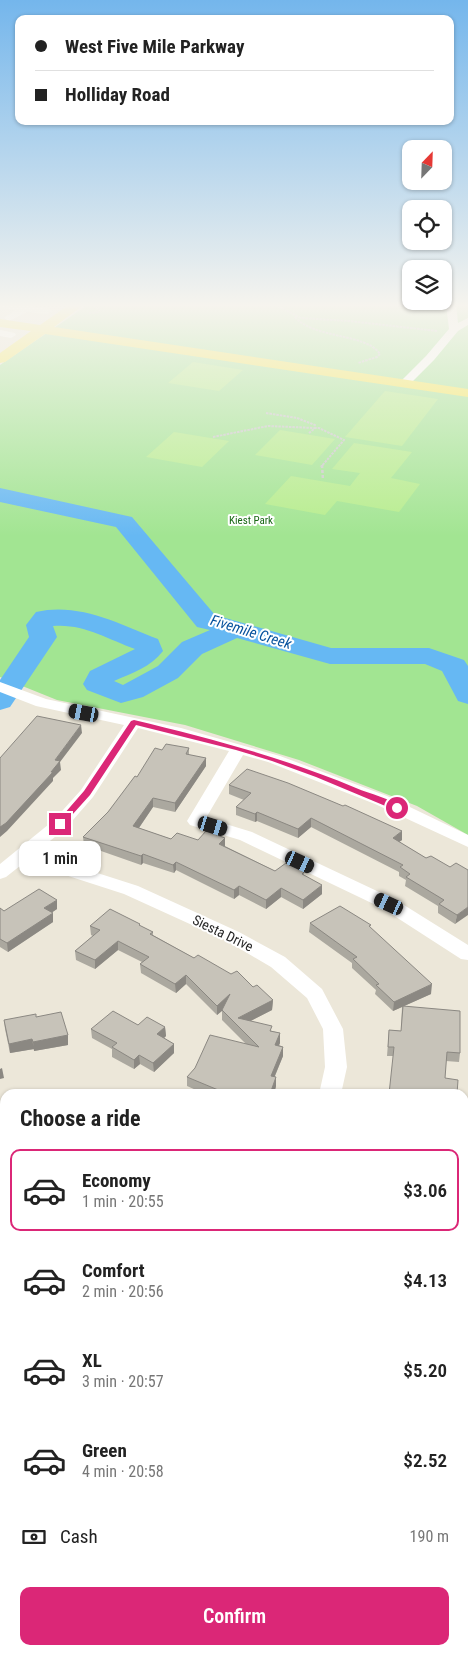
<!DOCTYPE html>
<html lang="en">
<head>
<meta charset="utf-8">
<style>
	:root { --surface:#fff; --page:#f6f6f6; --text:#222; --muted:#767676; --line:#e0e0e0; --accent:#db2777 }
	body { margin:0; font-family:"Roboto Condensed",sans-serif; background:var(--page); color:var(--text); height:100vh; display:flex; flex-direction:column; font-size:19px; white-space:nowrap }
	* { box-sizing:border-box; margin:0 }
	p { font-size:16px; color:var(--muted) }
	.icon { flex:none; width:28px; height:28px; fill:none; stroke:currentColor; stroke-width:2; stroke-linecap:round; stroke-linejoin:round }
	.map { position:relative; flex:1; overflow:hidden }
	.panel { position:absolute; left:0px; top:1089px; width:469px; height:566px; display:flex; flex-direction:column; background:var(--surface); border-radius:15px 15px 0 0; box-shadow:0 1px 4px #0004 }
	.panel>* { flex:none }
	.guide { position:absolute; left:15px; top:15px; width:439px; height:110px; border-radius:10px; box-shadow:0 1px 4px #0004; display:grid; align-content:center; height:110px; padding:0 20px; background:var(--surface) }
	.needle { width:32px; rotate:23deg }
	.tools { position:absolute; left:402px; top:140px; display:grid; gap:10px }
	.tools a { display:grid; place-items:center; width:50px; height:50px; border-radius:10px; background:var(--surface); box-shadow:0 1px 4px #0004; font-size:25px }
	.end { position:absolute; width:22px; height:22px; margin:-11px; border:6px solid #db2777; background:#fff; box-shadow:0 0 0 2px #fff }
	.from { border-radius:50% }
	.bubble { position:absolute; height:35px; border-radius:10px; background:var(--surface); box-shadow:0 1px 4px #0004; font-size:16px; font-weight:600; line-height:35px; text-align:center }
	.car { position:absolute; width:15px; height:30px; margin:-15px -8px; border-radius:6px; box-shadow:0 0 4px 1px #0007; background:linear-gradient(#222 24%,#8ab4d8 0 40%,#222 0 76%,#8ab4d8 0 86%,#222 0) }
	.guide b { display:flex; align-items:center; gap:18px; height:48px; font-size:19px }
	.guide b+b { border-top:1px solid var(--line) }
	.guide i { width:12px; height:12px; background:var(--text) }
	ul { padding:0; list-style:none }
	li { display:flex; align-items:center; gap:15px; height:82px; margin:0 10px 8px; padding:0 10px; border:2px solid transparent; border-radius:10px }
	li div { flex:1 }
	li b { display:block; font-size:19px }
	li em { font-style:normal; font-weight:600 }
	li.on { border-color:var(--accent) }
	li>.icon { width:45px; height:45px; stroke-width:1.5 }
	h2 { padding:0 20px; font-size:22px; line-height:60px }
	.pay { display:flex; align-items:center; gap:12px; height:55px; padding:0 20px; font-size:19px }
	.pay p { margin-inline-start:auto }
	.primary-button { display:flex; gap:10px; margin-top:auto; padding:10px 20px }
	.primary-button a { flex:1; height:58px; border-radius:10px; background:var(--accent); color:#fff; font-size:20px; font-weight:600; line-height:58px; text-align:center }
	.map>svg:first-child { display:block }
</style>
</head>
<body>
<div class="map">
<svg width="468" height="1654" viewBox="0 0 468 1654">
	<rect width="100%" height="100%" fill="#ece7d9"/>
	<path fill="#a2e592" d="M 89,304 L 468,304 L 468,835 L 417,806 L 299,760 L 185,725 L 57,700 L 0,677 L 0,365 Z
		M 0,1261 L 5,1263 L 5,1371 L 0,1369 Z
		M 464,1379 L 468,1380 L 468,1495 L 464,1493 Z"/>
	<path fill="#b6ed8d" d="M 193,362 L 243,370 L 219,391 L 168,383 Z
		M 385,391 L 438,399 L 402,446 L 345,437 Z
		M 280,430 L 335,439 L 312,465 L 255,455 Z
		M 174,432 L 229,441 L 202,467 L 146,457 Z
		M 354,443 L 412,452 L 391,478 L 420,484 L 399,512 L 337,501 L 325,515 L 265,504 L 291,476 L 350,486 L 360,473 L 332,469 Z"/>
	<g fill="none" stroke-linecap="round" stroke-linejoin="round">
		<path fill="#66b8f3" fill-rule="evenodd" d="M 0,488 L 132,517 L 215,615 L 331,648 L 429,648 L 464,660 L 468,666 L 468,704 L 458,701 L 442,671 L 425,664 L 330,664 L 237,638 L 202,654 L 178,678 L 143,697 L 121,703 L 87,690 L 83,684 L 90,671 L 135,649 C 108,639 82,623 53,626 L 57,637 L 10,707 L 0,710 L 0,680 L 29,637 L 26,625 L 36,612 C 79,602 119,624 158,639 L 163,651 C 151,667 132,673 114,681 L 123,685 L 158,666 L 182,642 L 210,630 L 197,627 L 116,527 L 0,502 Z"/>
		<path stroke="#cbcbcb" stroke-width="2" stroke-dasharray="2.5 1" stroke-linecap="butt" d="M 274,304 L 301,318 L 349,321 L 437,331
			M 89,313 L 99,312 L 99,309 L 95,306 L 96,304
			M 295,317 C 314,339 366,333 380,354 L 377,357 L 358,363
			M 266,413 L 297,418 L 315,425 L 315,428
			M 309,433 L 315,428 L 319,428 L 344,440 L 321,467
			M 213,437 L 268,426 L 315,428"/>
		<path stroke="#cbcbcb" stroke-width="2.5" stroke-dasharray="3 2" stroke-linecap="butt" d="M 322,465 L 323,480"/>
		<path fill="#fff" fill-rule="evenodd" d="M 0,304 L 24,306 L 30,304 L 34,307 L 50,309 L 52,311 L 47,314 L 27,312 L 9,321 L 4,318 L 16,310 L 0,308 Z
			M 446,304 L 456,304 L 458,323 L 468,318 L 468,325 L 458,331 L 434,360 L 408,386 L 400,386 L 399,384 L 400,382 L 426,356 L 449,329 Z
			M 0,330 L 15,333 L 16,335 L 11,338 L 0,336 Z
			M 0,682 L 46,699 L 181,728 L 280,756 L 387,796 L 468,835 L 468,847 L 375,804 L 268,762 L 243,755 L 206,818 L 252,832 L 396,900 L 468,945 L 468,960 L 461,959 L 382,908 L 240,840 L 190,825 L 187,821 L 229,751 L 138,728 L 93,797 L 66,828 L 35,853 L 138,886 L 239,932 L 285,957 L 322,989 L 343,1029 L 347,1067 L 341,1094 L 319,1094 L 325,1067 L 323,1029 L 307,998 L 271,967 L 225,940 L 124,894 L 25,862 L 6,877 L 0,879 L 0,864 L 54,820 L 81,790 L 124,725 L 36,706 L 0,692 Z
			M 468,1167 L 468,1205 L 464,1206 L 464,1168 Z
			M 464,1215 L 468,1216 L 468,1236 L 464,1234 Z
			M 0,1246 L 5,1248 L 5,1268 L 0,1266 Z
			M 464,1361 L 468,1362 L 468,1384 L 464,1383 Z
			M 0,1370 L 5,1372 L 5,1396 L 0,1394 Z
			M 464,1495 L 468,1496 L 468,1522 L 464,1521 Z
			M 0,1577 L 5,1579 L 5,1609 L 0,1607 Z
			M 168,1650 L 209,1650 L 211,1654 L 170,1654 Z
			M 237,1650 L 267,1650 L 266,1654 L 236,1654 Z"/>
		<path fill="#f6ea53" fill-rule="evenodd" d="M 70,304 L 85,304 L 54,327 L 468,389 L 468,397 L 45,334 L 5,362 L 0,363 L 0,353 L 31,331 L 0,327 L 0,319 L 40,325 Z"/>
	</g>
	<path fill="#aba89f" d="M 189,748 L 189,755 L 206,758 L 206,766 L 175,812 L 153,807 L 139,828 L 171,839 L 198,840 L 225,846 L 275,871 L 304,872 L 304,875 L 322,894 L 303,909 L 281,897 L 266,909 L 239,895 L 234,899 L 176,870 L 174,873 L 143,863 L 141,865 L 84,845 L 83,837 L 108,812 L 137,777 L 162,750 Z
		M 229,785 L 402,840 L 399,842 L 426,858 L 450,867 L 468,870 L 455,924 L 438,913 L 438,906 L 405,886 L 406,880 L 399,876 L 399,872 L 311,827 L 298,838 L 257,821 L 255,822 L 236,815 L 236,807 L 244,800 L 229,794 Z
		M 0,908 L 4,911 L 57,909 L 51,913 L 53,922 L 8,952 L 0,947 Z
		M 310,923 L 371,928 L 431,994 L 404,1006 L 460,1053 L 459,1062 L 446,1061 L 445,1078 L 457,1094 L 393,1056 L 387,1056 L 389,1030 L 401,1031 L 402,1007 L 393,1011 L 375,994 L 376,990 L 352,968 L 352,963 L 309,932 Z
		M 140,924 L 140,926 L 153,932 L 153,935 L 194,958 L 253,987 L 273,1000 L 272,1010 L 250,1021 L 272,1031 L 280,1033 L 280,1043 L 279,1045 L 283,1047 L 283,1056 L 275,1076 L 276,1086 L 274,1094 L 205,1094 L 187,1086 L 187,1077 L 246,1044 L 222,1020 L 222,1011 L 217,1015 L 186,984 L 176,993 L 141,973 L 140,964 L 142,962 L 118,950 L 95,969 L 76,960 L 75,951 L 93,936 L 91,935 L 90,926 Z
		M 36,1017 L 68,1035 L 68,1045 L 34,1051 L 34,1049 L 10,1053 L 5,1029 L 4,1020 Z
		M 138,1025 L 165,1027 L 166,1036 L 164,1038 L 174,1044 L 174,1053 L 154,1072 L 140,1064 L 134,1069 L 112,1057 L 112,1049 L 92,1038 L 91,1029 Z
		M 0,1155 L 5,1157 L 5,1217 L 0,1216 Z
		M 468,1285 L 468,1300 L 466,1299 Z
		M 0,1459 L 5,1460 L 5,1502 L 0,1501 Z
		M 464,1573 L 468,1574 L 468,1636 L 464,1635 Z"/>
	<path fill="#8b8882" d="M 81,725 L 82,733 L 60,762 L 61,770 L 53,778 L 53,781 L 7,831 L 0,837 L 0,827 L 55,760 Z
		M 206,758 L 206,766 L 175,812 L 175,803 Z
		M 153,798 L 153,807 L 134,835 L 133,826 Z
		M 257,812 L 257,821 L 255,822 L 255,814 Z
		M 311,818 L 311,827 L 298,838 L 298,829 Z
		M 402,831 L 402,840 L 392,847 L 393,838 Z
		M 225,838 L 225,846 L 219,853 L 219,844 Z
		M 143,854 L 143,863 L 141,865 L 141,856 Z
		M 176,862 L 176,870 L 174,873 L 173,865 Z
		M 322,885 L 322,894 L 303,909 L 303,900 Z
		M 239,886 L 239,895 L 234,899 L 234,890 Z
		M 281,888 L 281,897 L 266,909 L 266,900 Z
		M 57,900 L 57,909 L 45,917 L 44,908 Z
		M 468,907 L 468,915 L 455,924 L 457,915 Z
		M 53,913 L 53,922 L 8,952 L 7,943 Z
		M 118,941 L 118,950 L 95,969 L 95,960 Z
		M 186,975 L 186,984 L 176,993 L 175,984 Z
		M 432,984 L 431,994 L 393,1011 L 394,1002 Z
		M 230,994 L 230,1004 L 217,1015 L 217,1006 Z
		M 273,1000 L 272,1010 L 239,1027 L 238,1018 Z
		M 165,1027 L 166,1036 L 158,1044 L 157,1034 Z
		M 280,1033 L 280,1043 L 275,1054 L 275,1045 Z
		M 68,1035 L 68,1045 L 34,1051 L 33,1042 Z
		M 32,1039 L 34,1049 L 10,1053 L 9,1044 Z
		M 174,1044 L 174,1053 L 154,1072 L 153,1063 Z
		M 283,1047 L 283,1056 L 271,1085 L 271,1076 Z
		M 139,1055 L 140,1064 L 134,1069 L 134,1060 Z
		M 2,1068 L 4,1078 L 0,1079 L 0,1069 Z
		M 276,1077 L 276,1086 L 274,1094 L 270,1094 Z"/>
	<path fill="#c7c3b9" stroke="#8b8882" d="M 37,716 L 81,725 L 55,760 L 60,761 L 51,772 L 53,772 L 6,823 L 0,827 L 0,758 Z
		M 166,744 L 189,748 L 186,754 L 206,758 L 175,803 L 153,798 L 133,826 L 171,839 L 177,833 L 198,840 L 206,831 L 225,838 L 219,844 L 275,871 L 286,863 L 304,872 L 302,874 L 322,885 L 303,900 L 281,888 L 266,900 L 239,886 L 234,890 L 176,862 L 173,865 L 143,854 L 141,856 L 83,837 L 108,812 L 135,776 L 137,777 L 155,748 L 162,750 Z
		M 247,769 L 288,783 L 343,806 L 345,805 L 402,831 L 393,838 L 426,858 L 431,856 L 450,867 L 456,863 L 468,870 L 468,907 L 457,915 L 439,904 L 444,900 L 406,877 L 410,874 L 400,867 L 403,865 L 311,818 L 298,829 L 257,812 L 255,814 L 236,807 L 251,793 L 229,785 Z
		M 39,889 L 57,900 L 44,908 L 53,913 L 7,943 L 0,939 L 0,908 L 4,911 Z
		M 340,906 L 371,925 L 369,926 L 432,984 L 394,1002 L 376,985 L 379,984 L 353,959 L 357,957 L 310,923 Z
		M 110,909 L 140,924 L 139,925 L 153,932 L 150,934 L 194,958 L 198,955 L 231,974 L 237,971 L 253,987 L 257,985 L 273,1000 L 238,1018 L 272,1026 L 270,1031 L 280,1033 L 275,1045 L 283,1047 L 271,1076 L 276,1077 L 270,1094 L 222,1094 L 223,1092 L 187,1077 L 195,1068 L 210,1035 L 259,1047 L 222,1010 L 230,994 L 217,1006 L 186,975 L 175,984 L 140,964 L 149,957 L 118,941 L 95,960 L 75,951 L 100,930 L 90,926 Z
		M 403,1006 L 460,1011 L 460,1053 L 447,1052 L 445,1078 L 458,1080 L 457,1094 L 389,1094 L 394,1047 L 388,1047 L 389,1030 L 401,1031 Z
		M 113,1011 L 138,1025 L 147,1017 L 165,1027 L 157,1034 L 174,1044 L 153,1063 L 139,1055 L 134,1060 L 112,1047 L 117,1043 L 91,1029 Z
		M 61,1012 L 68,1035 L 33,1042 L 32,1039 L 9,1044 L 4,1020 L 36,1014 L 36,1017 Z
		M 0,1155 L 5,1157 L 5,1208 L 0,1207 Z
		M 0,1459 L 5,1460 L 5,1494 L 0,1492 Z
		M 464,1573 L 468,1574 L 468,1627 L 464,1625 Z"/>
	<linearGradient id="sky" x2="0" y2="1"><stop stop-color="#74b6ec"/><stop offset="0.57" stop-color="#f6f4ee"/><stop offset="1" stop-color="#f6f4ee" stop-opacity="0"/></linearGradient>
	<rect width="468" height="536" fill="url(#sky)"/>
	<path fill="#db2777" d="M 134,720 C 212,739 282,757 356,788 C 370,794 390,798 401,808 L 395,810 L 316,777 L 272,761 L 236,750 L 136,725 L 90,795 L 63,825 L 57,825 L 57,822 L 84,791 L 131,721 Z"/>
	<g text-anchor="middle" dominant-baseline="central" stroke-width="4" stroke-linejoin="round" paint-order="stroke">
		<g font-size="11" fill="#1a6816" stroke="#fff">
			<text x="251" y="520">Kiest Park</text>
		</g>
		<g font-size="14" fill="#282828" stroke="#fff">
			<text transform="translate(223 933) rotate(26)">Siesta Drive</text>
		</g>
		<g font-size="15" font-style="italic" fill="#07529d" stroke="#fff">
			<text transform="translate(251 632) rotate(17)">Fivemile Creek</text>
		</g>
	</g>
</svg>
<div class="tools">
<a><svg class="needle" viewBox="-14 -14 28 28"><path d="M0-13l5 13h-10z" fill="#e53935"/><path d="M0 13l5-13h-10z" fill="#767676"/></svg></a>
<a><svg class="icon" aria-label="locate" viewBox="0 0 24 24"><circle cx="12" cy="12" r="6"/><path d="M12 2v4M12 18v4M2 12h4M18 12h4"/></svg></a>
<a><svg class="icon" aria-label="layers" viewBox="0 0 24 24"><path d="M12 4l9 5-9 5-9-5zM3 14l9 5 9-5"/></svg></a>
</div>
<i class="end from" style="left:397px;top:808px"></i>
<i class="end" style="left:60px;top:824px"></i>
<div class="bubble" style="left:19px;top:841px;width:82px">1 min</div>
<i class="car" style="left:84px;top:713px;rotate:281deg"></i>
<i class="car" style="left:213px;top:826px;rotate:107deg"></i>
<i class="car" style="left:300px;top:862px;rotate:115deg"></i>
<i class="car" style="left:389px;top:904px;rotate:295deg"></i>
<div class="guide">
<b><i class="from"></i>West Five Mile Parkway</b>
<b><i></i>Holliday Road</b>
</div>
<section class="panel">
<h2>Choose a ride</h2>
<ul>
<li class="on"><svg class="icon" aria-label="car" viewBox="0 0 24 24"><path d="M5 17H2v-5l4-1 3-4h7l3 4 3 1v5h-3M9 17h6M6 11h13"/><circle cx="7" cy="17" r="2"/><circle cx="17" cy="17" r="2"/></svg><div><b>Economy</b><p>1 min · 20:55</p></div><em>$3.06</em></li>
<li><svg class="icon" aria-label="car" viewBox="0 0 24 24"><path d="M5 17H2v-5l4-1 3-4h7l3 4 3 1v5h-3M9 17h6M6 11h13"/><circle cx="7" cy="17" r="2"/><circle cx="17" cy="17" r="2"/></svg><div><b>Comfort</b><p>2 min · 20:56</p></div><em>$4.13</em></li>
<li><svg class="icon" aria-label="car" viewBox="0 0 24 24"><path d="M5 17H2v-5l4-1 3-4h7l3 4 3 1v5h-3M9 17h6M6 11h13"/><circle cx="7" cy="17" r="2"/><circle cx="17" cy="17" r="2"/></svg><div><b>XL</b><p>3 min · 20:57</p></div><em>$5.20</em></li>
<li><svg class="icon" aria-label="car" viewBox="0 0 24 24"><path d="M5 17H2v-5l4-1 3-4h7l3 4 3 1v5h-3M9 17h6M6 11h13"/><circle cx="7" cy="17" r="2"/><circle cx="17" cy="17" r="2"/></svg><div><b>Green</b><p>4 min · 20:58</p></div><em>$2.52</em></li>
</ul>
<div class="pay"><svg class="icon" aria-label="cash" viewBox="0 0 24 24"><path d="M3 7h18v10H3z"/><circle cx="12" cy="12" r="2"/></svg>Cash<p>190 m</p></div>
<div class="primary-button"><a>Confirm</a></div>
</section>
</div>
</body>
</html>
